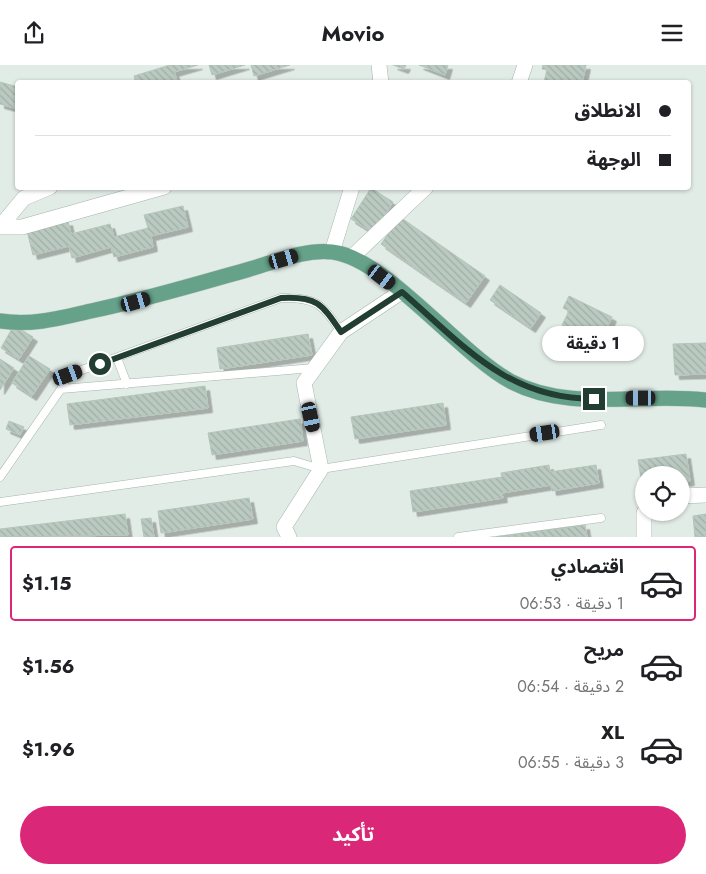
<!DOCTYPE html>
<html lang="ar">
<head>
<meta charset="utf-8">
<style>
	:root { --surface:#fff; --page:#f2f2f2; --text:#202124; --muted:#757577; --line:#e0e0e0; --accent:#db2777 }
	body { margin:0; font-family:Jost,"Noto Sans Arabic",sans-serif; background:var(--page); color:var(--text); direction:rtl; height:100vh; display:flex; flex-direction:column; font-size:19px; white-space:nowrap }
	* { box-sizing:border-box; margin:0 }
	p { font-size:16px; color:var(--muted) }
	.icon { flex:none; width:28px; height:28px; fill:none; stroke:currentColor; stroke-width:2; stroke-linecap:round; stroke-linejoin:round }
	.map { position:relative; height:472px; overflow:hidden; direction:ltr }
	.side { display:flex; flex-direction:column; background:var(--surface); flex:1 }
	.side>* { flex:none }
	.top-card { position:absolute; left:15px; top:15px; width:676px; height:110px; border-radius:5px; box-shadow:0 1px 4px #0004; direction:rtl; display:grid; align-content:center; height:110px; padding:0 20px; background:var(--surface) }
	.buttons { position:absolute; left:635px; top:401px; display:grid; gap:10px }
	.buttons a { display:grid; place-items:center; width:55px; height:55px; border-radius:50%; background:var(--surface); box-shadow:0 1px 4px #0004; font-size:25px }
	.end { position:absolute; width:22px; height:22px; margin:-11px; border:6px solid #223d32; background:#fff; box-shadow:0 0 0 2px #fff }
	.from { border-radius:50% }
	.bubble { position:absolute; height:35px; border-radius:18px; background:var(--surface); box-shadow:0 1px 4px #0004; font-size:16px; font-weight:700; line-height:35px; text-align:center; direction:rtl }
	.car { position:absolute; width:15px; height:30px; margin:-15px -8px; border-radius:6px; box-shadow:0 0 4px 1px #0007; background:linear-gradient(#222 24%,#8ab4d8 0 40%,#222 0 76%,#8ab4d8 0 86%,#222 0) }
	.top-card b { display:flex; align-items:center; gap:18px; height:48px; font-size:19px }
	.top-card b+b { border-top:1px solid var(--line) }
	.top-card i { width:12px; height:12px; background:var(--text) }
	ul { padding:9px 0 0; list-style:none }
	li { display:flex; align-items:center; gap:15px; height:75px; margin:0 10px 8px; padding:0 10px; border:2px solid transparent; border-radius:5px }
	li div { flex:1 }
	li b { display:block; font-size:19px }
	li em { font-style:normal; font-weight:700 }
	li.current { border-color:var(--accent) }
	li>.icon { width:45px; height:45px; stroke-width:1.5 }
	.cta { display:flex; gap:10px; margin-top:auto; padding:10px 20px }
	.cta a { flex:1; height:58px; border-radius:30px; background:var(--accent); color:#fff; font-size:20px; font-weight:700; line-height:58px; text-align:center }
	header { display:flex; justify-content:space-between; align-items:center; height:65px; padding:0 20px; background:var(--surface); font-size:22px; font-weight:700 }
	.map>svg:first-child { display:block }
</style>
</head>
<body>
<header><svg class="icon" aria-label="menu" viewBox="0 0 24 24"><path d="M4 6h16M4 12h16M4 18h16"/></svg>Movio<svg class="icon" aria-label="share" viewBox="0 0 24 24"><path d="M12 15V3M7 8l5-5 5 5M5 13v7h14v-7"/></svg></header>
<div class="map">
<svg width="706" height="472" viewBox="0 0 706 472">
	<defs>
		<pattern id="building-back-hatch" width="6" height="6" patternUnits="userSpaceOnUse" patternTransform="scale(1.25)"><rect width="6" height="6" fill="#bacac1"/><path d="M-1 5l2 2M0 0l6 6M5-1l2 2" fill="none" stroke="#a0aea6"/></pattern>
		<filter id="shadow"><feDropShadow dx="4.5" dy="4.5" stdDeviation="0" flood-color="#0004"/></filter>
	</defs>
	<rect width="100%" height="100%" fill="#e2ece6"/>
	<path fill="url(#building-back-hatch)" stroke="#b4c6bc" filter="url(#shadow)" d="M 170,0 L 198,0 L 174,7 L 178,18 L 136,18 L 134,11 Z
		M 209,0 L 245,0 L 212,10 Z
		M 251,0 L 290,0 L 254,11 Z
		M 393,0 L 406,0 L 404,4 Z
		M 419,0 L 448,0 L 445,10 Z
		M 543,0 L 586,0 L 582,18 L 544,17 L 547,5 L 542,4 Z
		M 0,17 L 18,22 L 18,44 L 0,39 Z
		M 371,123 L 393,137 L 374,168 L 351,154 Z
		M 183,141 L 188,162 L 151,171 L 153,182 L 114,192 L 111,182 L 72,193 L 69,181 L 33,190 L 27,166 L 68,156 L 71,169 L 110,159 L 114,172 L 148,163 L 144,150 Z
		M 400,152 L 485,211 L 466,238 L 381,179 Z
		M 500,220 L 541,248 L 531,263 L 490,235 Z
		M 569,231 L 612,252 L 600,278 L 562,260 L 569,246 L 563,243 Z
		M 14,260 L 33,272 L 19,294 L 1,283 Z
		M 308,269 L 312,290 L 220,304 L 217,283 Z
		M 706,278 L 706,309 L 675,310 L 673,279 Z
		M 29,291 L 50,304 L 32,331 L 12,318 Z
		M 0,294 L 14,303 L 0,325 Z
		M 205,321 L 208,343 L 70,360 L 67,339 Z
		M 443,338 L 446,360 L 355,374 L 351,352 Z
		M 300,354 L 303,376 L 212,390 L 208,368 Z
		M 9,356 L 24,362 L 20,370 L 6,364 Z
		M 686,389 L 690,416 L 681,417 L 681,410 L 644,410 L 644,420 L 642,420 L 638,395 Z
		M 549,400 L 550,407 L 596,400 L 599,418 L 552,426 L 551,420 L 502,428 L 503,433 L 413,447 L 410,426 L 502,412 L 501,408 Z
		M 249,433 L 253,454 L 161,468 L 158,446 Z
		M 125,449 L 128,470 L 0,472 L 0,464 Z
		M 706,449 L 706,471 L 695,472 L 693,451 Z
		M 151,453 L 154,472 L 144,472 L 141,454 Z
		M 585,460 L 587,472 L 496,472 Z"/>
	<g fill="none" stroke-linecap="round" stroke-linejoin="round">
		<defs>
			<path id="service" d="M 117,293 L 127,319
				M 61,324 L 68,310 L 281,233 C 317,232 322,239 341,267
				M 0,412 L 61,324 L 313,303
				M 0,437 L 294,396 L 321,404 L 601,360
				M 458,472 L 601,453"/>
			<path id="minor" d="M 379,0 L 381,18
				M 519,18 L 525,0
				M 0,162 L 22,162 L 164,122
				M 0,162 L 24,133 L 50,122
				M 332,187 L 352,122
				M 352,192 L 426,122
				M 681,431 L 706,430
				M 289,472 L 284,462 L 321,404 L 304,318 L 341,267 L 401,227
				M 644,472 L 644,448"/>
			<path id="primary" d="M 0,256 C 31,261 61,253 91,246 C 144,235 197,219 250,204 C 275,197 304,184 332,187 C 384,192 459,288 510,316 C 570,348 642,327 706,335"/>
		</defs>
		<use href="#service" stroke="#a5b4ac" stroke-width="9"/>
		<use href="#minor" stroke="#a5b4ac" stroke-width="16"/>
		<use href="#primary" stroke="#c1c9c6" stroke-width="16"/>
		<use href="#service" stroke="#fff" stroke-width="8"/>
		<use href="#minor" stroke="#fff" stroke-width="15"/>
		<use href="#primary" stroke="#66a28a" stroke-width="15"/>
	</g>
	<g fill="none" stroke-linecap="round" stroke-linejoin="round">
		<path stroke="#223d32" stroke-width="6" d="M 100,299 L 281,233 C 317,231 322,239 341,267 L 402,227 C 463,280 507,334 594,334"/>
	</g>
</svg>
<div class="buttons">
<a><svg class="icon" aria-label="locate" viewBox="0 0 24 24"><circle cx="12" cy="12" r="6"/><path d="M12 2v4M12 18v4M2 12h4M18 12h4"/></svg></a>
</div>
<i class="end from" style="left:100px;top:299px"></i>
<i class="end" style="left:594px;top:334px"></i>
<div class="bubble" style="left:542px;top:261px;width:102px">1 دقيقة</div>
<i class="car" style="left:284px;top:194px;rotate:74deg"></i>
<i class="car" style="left:382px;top:212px;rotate:127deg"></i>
<i class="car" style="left:136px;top:237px;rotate:74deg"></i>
<i class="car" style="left:68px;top:310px;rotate:70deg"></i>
<i class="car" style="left:641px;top:333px;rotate:270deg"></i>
<i class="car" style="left:311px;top:352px;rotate:168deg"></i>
<i class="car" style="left:545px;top:368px;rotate:261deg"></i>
<div class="top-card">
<b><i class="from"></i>الانطلاق</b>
<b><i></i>الوجهة</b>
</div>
</div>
<section class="side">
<ul>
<li class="current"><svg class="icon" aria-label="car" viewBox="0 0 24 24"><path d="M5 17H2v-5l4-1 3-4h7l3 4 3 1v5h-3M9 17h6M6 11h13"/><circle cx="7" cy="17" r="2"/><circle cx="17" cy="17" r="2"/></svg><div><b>اقتصادي</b><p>1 دقيقة · 06:53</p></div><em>$1.15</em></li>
<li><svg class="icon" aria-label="car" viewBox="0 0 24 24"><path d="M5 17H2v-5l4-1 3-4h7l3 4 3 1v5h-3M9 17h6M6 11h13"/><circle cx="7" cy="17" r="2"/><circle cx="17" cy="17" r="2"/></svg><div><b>مريح</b><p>2 دقيقة · 06:54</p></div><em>$1.56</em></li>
<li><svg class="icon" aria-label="car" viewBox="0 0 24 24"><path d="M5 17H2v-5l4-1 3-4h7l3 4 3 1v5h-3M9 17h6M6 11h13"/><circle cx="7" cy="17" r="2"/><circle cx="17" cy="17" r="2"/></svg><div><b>XL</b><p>3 دقيقة · 06:55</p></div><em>$1.96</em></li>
</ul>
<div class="cta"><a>تأكيد</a></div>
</section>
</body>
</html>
